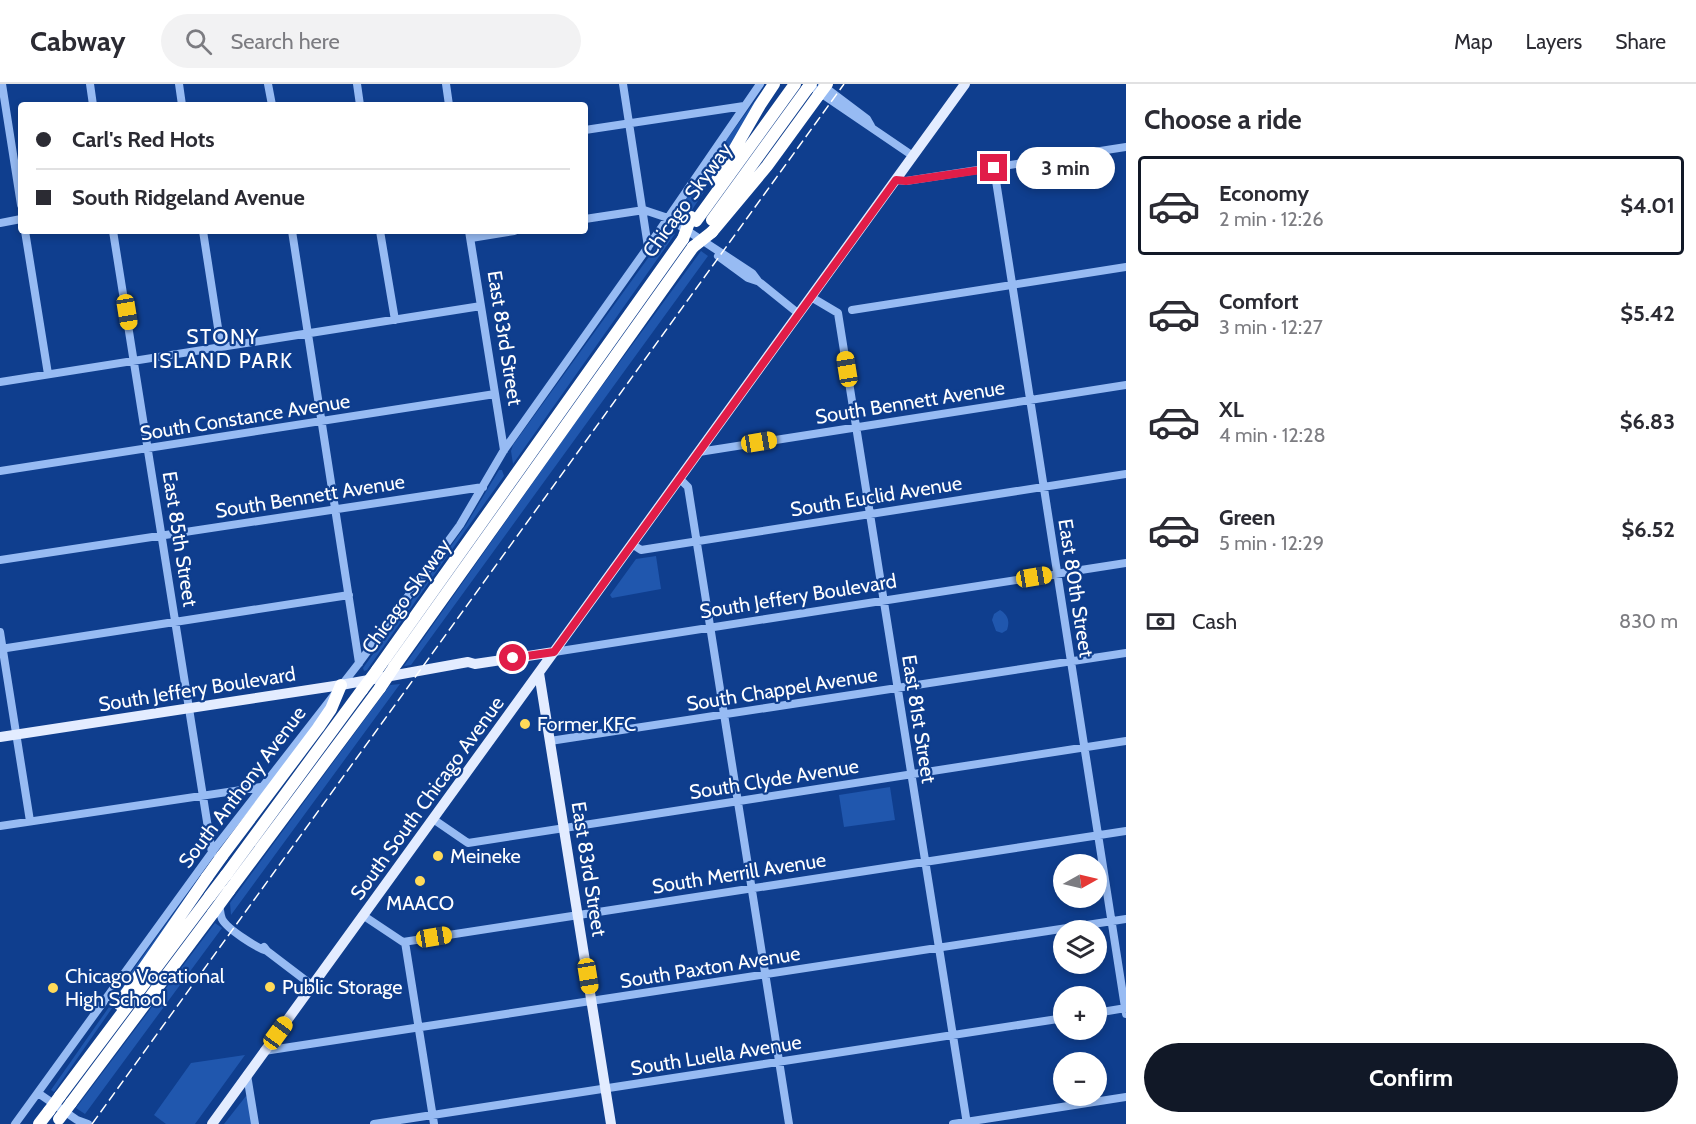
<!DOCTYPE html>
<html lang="en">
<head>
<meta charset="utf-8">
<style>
	:root { --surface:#fff; --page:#f2f2f3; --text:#2b2b33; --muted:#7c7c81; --line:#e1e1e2; --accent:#111827 }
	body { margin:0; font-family:Cabin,sans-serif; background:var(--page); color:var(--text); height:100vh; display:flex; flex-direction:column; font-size:22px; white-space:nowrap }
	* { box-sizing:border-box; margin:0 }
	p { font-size:20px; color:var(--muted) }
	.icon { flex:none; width:33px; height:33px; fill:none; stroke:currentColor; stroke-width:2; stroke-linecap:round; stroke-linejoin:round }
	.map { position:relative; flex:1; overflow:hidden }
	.side { display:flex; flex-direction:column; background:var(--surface); width:570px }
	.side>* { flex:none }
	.hud { position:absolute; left:18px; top:18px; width:570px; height:132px; border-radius:6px; box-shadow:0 3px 9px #0003; display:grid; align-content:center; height:132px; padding:0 18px; background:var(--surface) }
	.needle { width:39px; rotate:82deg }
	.fabs { position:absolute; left:1053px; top:770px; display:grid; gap:12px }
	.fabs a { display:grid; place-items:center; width:54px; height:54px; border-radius:50%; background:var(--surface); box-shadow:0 3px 9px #0003; font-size:30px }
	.end { position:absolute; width:27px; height:27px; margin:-14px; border:8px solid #e11d48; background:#fff; box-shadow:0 0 0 3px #fff }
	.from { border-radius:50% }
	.bubble { position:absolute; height:42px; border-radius:21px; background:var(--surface); box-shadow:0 3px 9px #0003; font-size:20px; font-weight:700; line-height:42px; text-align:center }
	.car { position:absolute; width:18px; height:36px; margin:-18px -9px; border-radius:8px; box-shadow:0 0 4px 2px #0007; background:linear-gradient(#f5c518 24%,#345 0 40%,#f5c518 0 76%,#345 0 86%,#f5c518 0) }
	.hud b { display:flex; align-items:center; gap:21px; height:57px; font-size:22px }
	.hud b+b { border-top:2px solid var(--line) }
	.hud i { width:15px; height:15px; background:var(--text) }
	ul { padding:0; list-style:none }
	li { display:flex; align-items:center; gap:18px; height:99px; margin:0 12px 9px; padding:0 6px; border:3px solid transparent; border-radius:6px }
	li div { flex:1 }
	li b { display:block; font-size:22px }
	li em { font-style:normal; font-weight:700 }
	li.current { border-color:var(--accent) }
	li>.icon { width:54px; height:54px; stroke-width:1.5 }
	h2 { padding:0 18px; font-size:27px; line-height:72px }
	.pay { display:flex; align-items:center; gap:15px; height:66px; padding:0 18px; font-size:22px }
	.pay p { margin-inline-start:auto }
	.button { display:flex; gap:12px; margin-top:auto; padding:12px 18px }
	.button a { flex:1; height:69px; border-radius:36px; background:var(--accent); color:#fff; font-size:24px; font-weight:700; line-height:69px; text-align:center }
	header { display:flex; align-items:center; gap:36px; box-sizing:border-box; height:84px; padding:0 30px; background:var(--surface); border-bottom:2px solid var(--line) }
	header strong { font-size:28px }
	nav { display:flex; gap:33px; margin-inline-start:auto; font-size:21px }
	.search { width:420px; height:54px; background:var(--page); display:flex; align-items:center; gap:15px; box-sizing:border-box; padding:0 21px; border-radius:33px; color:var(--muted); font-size:22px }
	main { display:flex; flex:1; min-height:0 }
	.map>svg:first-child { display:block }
</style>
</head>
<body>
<header>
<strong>Cabway</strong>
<div class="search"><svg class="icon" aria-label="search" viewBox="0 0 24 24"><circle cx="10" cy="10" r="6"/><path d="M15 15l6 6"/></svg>Search here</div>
<nav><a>Map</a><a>Layers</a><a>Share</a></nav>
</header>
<main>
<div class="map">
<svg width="1126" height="1040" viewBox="0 0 1126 1040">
	<rect width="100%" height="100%" fill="#0f3e8e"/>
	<path fill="#2057ae" d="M 767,0 L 768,0 L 717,88 L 686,135 L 679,130 L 684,117 L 698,95 Z
		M 669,145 L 675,150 L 513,380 L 511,367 L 513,361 Z
		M 701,167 L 708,172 L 411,581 L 404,582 L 572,343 Z
		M 499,386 L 502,386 L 504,392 L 367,586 L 364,587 L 363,584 L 466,441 Z
		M 656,472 L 661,505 L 612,514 L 610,511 L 636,475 Z
		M 1000,526 C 1008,531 1010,537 1007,546 L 1002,549 L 996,547 L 992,536 L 994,530 Z
		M 400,600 L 231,831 L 230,819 L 390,601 Z
		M 890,703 L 895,736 L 844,743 L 839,711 Z
		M 205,786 L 207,787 L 54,1008 L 51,1006 L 109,923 L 130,890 Z
		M 215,839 L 222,844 L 85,1030 L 76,1024 Z
		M 245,971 L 195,1040 L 166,1040 L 154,1031 L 191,979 Z
		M 246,1012 L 248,1013 L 252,1040 L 224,1040 Z"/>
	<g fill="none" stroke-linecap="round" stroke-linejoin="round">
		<path stroke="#97bbf3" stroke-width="8" d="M 2,0 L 21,121
			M 90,0 L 93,21
			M 179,0 L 182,21
			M 268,0 L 272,21
			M 357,0 L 360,21
			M 446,0 L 449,21
			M 623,0 L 648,163
			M 822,1 L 867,35 L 871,42
			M 816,6 L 913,72
			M 585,46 L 744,22
			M 994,84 L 1126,930
			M 896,96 L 906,97 L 1126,63
			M 585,135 L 644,126 L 668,134 L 752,189 L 758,197 L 799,230
			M 0,139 L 21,135
			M 25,147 L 48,290
			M 113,147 L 212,769
			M 203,147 L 221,263
			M 292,147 L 359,579
			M 380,147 L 395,236
			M 469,147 L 504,366
			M 471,154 L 514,147
			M 718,172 L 748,194 L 757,197
			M 811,213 L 838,229 L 967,1040
			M 852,226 L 1126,183
			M 0,298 L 481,222
			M 699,368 L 1126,301
			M 0,387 L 495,310
			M 680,395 L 688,403 L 789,1040
			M 632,460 L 641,466 L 1126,390
			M 0,476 L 483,403
			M 0,548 L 30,737
			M 0,565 L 349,511
			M 554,568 L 1126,479
			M 550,657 L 1126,569
			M 433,735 L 468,759 L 1126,657
			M 0,742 L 261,703
			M 219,820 C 220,825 220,830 222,835 C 227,845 257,864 267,867
			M 364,832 L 403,858 L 1126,747
			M 405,858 L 434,1040
			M 264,863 L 267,867 L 313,902
			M 1096,929 L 1126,924
			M 264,967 L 1126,835
			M 247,991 L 255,1040
			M 38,1009 L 77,1036 L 88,1040
			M 15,1040 L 218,760 L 359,579 L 460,441 L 504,366 L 648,163 L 760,0
			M 374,1040 L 1064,934
			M 953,1040 L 1126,1013"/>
		<path stroke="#e3ecff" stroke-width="10" d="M 539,589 L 611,1040
			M 0,653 L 341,601 L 468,578 L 475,580 L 554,568
			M 212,1040 L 965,0"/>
		<path stroke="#fff" stroke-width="12" d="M 715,99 L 760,21 L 774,0
			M 712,136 L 807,5
			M 696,137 L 795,0
			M 712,148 L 767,82 L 818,12
			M 394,583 L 693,163
			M 377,586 L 683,155
			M 222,772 L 318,644 L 331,625 L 341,601
			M 226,791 L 362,606
			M 229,807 L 380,604
			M 119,920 L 207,793
			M 60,1012 L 210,812
			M 71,1019 L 213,829
			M 39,1040 L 49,1027"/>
		<path stroke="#fff" stroke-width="1.5" stroke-dasharray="10 4.5" stroke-linecap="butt" d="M 92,1040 L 844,0"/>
		<path stroke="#fff" stroke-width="12" d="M 807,5 L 811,0
			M 818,12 L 827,0
			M 683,155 L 691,133
			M 693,163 L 712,148
			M 380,604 L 394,583
			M 362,606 L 377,586
			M 207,793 L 222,772
			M 210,812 L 226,791
			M 213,829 L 229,807
			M 49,1027 L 60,1012
			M 59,1035 L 71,1019"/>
	</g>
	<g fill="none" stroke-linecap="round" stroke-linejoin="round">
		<path stroke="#e11d48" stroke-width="8" d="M 513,574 L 554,568 L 896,96 L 906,97 L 994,84"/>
	</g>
	<g fill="#ffda59" stroke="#0f3e8e" stroke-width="2">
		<circle cx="525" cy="640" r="6"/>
		<circle cx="438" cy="772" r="6"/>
		<circle cx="420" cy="797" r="6"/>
		<circle cx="270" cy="903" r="6"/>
		<circle cx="53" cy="904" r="6"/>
	</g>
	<g text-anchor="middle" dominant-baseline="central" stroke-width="4.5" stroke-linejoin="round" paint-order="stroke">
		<g font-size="20" fill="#fff" stroke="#0f3e8e">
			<text transform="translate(687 116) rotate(-54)">Chicago Skyway</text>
			<text transform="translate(505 254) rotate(81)">East 83rd Street</text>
			<text transform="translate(910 318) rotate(-9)">South Bennett Avenue</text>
			<text transform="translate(245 333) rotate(-9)">South Constance Avenue</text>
			<text transform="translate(310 412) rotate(-9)">South Bennett Avenue</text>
			<text transform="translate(876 412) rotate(-9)">South Euclid Avenue</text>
			<text transform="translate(180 455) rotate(81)">East 85th Street</text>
			<text transform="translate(1076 504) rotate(81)">East 80th Street</text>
			<text transform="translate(406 512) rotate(-54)">Chicago Skyway</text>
			<text transform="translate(798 512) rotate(-9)">South Jeffery Boulevard</text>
			<text transform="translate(197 605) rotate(-9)">South Jeffery Boulevard</text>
			<text transform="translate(782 605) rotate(-9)">South Chappel Avenue</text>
			<text transform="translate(919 635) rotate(81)">East 81st Street</text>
			<text transform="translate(774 695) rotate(-9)">South Clyde Avenue</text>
			<text transform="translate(242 703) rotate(-53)">South Anthony Avenue</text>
			<text transform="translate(427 714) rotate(-54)">South South Chicago Avenue</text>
			<text transform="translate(589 785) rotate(81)">East 83rd Street</text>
			<text transform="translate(739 789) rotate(-9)">South Merrill Avenue</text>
			<text transform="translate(710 883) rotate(-9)">South Paxton Avenue</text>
			<text transform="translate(716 971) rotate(-9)">South Luella Avenue</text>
		</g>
		<g font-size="20" fill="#fff" stroke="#0f3e8e" text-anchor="start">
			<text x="537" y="640">Former KFC</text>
			<text x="450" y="772">Meineke</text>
			<text x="420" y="819" text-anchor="middle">MAACO</text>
			<text x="65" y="892">Chicago Vocational<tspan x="65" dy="23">High School</tspan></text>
			<text x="282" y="903">Public Storage</text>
		</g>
		<g font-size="21" letter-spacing="1.5" fill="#fff" stroke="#0f3e8e">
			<text x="223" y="252">STONY<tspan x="223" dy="24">ISLAND PARK</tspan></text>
		</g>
	</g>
</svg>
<div class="fabs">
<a><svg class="needle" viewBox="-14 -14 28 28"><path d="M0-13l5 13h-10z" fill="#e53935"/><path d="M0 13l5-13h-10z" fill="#7c7c81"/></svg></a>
<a><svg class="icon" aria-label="layers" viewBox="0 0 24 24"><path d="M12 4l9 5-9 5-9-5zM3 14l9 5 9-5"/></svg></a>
<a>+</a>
<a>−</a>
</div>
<i class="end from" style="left:513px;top:574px"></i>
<i class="end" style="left:994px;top:84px"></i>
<div class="bubble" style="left:1016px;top:63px;width:99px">3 min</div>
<i class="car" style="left:127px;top:228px;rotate:171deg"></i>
<i class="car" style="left:847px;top:285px;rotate:351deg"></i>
<i class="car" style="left:759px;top:358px;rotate:81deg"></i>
<i class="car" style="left:1034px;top:493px;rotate:81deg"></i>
<i class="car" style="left:434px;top:853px;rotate:81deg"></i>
<i class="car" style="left:588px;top:892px;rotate:171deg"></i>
<i class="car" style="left:278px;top:949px;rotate:36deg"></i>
<div class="hud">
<b><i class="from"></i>Carl's Red Hots</b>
<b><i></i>South Ridgeland Avenue</b>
</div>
</div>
<section class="side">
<h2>Choose a ride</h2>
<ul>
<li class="current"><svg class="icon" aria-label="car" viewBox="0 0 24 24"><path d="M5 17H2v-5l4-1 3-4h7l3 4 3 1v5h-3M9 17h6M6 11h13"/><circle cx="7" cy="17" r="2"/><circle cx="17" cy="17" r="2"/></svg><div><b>Economy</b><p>2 min · 12:26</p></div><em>$4.01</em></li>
<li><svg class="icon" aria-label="car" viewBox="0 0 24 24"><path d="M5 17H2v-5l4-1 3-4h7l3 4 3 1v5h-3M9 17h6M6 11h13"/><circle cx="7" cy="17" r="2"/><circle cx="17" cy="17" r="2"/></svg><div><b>Comfort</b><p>3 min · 12:27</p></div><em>$5.42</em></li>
<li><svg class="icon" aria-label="car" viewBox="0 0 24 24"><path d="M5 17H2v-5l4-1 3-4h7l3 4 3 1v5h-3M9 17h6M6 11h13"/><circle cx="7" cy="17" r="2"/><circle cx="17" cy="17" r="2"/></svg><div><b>XL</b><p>4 min · 12:28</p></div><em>$6.83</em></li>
<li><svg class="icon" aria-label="car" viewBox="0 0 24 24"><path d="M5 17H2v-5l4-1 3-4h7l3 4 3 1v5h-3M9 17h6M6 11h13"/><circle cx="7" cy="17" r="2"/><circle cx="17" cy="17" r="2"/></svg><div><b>Green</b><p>5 min · 12:29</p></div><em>$6.52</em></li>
</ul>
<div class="pay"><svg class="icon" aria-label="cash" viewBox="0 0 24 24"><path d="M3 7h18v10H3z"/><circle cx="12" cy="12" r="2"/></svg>Cash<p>830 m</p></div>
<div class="button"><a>Confirm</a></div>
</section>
</main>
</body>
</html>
